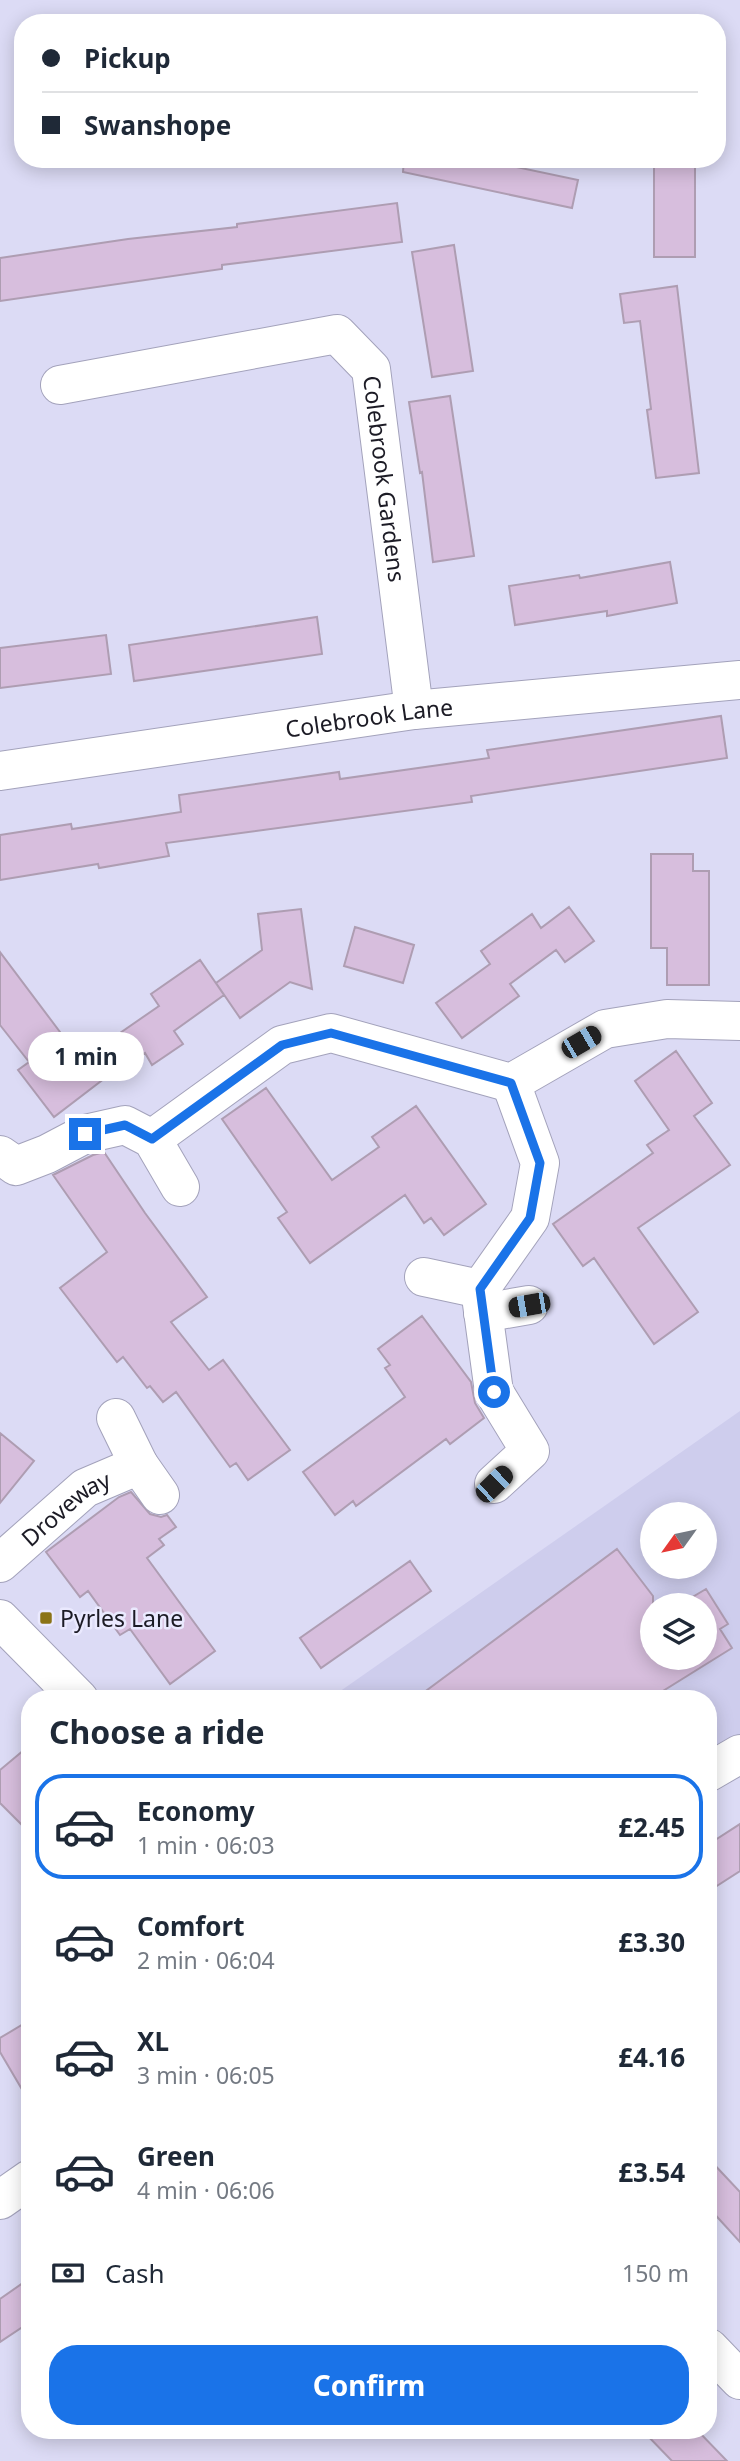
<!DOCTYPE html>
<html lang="en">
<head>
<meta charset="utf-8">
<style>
	:root { --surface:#fff; --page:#f2f2f3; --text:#1f2937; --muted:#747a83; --line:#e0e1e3; --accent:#1a73e8 }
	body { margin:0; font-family:"Noto Sans",sans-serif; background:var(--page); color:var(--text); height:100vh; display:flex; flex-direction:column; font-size:26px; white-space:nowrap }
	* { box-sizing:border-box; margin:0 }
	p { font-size:23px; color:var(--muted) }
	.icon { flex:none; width:38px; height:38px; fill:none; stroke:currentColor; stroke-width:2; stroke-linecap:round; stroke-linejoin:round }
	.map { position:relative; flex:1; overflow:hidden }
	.drawer { position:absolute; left:21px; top:1690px; width:696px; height:749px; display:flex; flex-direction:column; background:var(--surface); border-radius:28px; box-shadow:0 4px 18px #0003 }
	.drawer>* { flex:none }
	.banner { position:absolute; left:14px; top:14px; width:712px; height:154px; border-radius:28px; box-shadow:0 4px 18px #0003; display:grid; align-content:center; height:154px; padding:0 28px; background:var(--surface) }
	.needle { width:46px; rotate:237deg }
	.buttons { position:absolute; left:640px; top:1502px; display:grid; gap:14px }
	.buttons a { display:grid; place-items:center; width:77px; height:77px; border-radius:50%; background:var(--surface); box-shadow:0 4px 18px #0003; font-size:35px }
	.end { position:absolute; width:32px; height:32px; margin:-16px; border:9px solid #1a73e8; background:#fff; box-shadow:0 0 0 4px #fff }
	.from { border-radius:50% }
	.bubble { position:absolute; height:49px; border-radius:24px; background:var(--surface); box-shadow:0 4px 18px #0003; font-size:23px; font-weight:700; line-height:49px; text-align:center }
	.car { position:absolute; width:21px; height:42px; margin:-21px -10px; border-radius:9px; box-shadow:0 0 5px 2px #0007; background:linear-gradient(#222 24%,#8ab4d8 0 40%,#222 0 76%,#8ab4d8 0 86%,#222 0) }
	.banner b { display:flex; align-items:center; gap:24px; height:66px; font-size:26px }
	.banner b+b { border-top:2px solid var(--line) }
	.banner i { width:18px; height:18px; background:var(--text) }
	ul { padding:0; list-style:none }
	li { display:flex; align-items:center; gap:21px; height:105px; margin:0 14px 10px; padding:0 14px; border:4px solid transparent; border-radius:28px }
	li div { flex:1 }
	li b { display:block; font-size:26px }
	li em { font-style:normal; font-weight:700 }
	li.selected { border-color:var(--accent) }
	li>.icon { width:63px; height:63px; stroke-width:1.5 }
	h2 { padding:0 28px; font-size:32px; line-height:84px }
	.pay { display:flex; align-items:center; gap:18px; height:77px; padding:0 28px; font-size:26px }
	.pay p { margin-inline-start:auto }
	.action { display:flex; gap:14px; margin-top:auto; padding:14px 28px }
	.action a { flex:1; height:80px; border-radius:28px; background:var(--accent); color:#fff; font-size:28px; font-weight:700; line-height:80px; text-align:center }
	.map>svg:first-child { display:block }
</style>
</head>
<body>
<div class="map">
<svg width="740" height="2461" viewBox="0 0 740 2461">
	<rect width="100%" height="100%" fill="#dcdbf5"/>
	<path fill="#cecded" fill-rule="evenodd" d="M 740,1411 L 740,1750 L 709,1766 L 709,1699 L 329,1699 ZM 653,1514 L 705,1514 L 705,1566 L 653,1566 ZM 653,1605 L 705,1605 L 705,1657 L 653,1657 Z"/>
	<path fill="#d7bedd" stroke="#ae9db2" stroke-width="2" d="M 404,159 L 479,159 L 578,180 L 572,208 L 403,172 Z
		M 654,159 L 695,159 L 695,257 L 654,257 Z
		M 397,203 L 402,242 L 222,265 L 222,269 L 0,301 L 0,258 L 128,239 L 237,227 L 237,224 Z
		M 454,245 L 473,371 L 432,377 L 412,252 Z
		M 677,286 L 699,473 L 656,478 L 647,410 L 651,409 L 640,321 L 624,323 L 620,294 Z
		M 450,396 L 474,556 L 433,562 L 422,472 L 420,473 L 409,402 Z
		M 670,562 L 677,603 L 607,616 L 607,611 L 515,625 L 509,586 L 579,575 L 580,578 Z
		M 317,617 L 322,654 L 134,681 L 129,645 Z
		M 106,635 L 111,674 L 0,688 L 0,648 Z
		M 721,716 L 727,758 L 471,796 L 472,802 L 166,843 L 169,856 L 99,868 L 98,864 L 0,880 L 0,835 L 71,824 L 72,829 L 181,812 L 179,795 L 339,772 L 340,779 L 489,758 L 487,750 Z
		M 651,854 L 693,854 L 693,871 L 709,871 L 709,985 L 667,985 L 667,948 L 651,948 Z
		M 569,907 L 594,941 L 565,962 L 556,950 L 510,984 L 519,996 L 462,1038 L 436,1003 L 490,964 L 481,951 L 532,914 L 541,928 Z
		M 301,909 L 312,989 L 290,982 L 240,1018 L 216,983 L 262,950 L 258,914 Z
		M 355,927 L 414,945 L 403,983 L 344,966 Z
		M 0,952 L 81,1060 L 159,1006 L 151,994 L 200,960 L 224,995 L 174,1031 L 183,1044 L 152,1065 L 145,1053 L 128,1065 L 126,1062 L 54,1117 L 18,1070 L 29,1062 L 0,1025 Z
		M 676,1051 L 712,1103 L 694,1116 L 730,1165 L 638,1228 L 698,1312 L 654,1344 L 594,1258 L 583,1266 L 553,1224 L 653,1153 L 647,1145 L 669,1130 L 635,1081 Z
		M 266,1088 L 332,1180 L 379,1147 L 372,1137 L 416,1106 L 486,1204 L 444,1235 L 431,1218 L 424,1223 L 405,1195 L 310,1263 L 278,1218 L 287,1212 L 222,1119 Z
		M 104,1152 L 145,1213 L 207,1297 L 171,1322 L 209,1370 L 223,1360 L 290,1450 L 248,1480 L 236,1463 L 230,1467 L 176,1392 L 163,1402 L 150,1386 L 147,1388 L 123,1357 L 117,1362 L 60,1288 L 107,1252 L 53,1175 L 93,1155 Z
		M 422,1316 L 471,1382 L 475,1403 L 484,1418 L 450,1444 L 446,1439 L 356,1506 L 353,1501 L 335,1515 L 303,1472 L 405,1397 L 385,1368 L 390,1365 L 378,1349 Z
		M 0,1433 L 34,1461 L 0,1503 Z
		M 131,1492 L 150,1514 L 161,1517 L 167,1515 L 176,1527 L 159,1539 L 164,1545 L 147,1558 L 215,1651 L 170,1684 L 130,1629 L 120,1635 L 88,1591 L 80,1597 L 46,1552 L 119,1497 Z
		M 617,1549 L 653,1596 L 653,1657 L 705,1657 L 705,1605 L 679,1605 L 706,1589 L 728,1624 L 720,1629 L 732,1648 L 650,1699 L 415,1699 Z
		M 410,1561 L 431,1591 L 321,1668 L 300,1638 Z
		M 30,1745 L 30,1833 L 0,1803 L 0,1770 Z
		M 740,1824 L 740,1871 L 709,1891 L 709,1844 Z
		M 30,2020 L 30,2103 L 0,2052 L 0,2038 Z
		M 709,2159 L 740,2192 L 740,2242 L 709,2208 Z
		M 30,2278 L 30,2322 L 0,2342 L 0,2299 Z
		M 643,2431 L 698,2431 L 727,2461 L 672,2461 Z"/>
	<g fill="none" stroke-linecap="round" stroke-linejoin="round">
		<defs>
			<g id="street">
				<path id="s1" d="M 60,385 L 337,334 L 371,369 L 414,710"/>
				<path id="s2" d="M 0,771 L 414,710 L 740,680"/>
				<path d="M 152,1139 L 282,1045 L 331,1033 L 511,1083 L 605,1029 L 667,1019 L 740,1021"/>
				<path d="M 0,1155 L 16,1166 L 47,1154 L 85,1134 L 125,1125 L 152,1139 L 180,1187"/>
				<path d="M 424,1277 L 480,1289"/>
				<path d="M 480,1289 L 530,1218 L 540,1163 L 511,1083"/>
				<path d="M 480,1289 L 494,1392 L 530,1451 L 494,1484"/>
				<path d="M 483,1313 L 529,1305"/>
				<path d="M 116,1418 L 139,1465"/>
				<path id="s3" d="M 0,1563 L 85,1488 L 139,1465 L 160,1495"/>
				<path d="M 0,1619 L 79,1699"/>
				<path d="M 709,1772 L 740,1754"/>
				<path d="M 0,2200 L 30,2179"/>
				<path d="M 709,2348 L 740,2380"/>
			</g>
		</defs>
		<use href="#street" stroke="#a3a2bb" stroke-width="40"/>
		<use href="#street" stroke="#fff" stroke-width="38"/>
	</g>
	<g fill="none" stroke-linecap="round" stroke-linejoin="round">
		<path stroke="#1a73e8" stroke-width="9" d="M 85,1134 L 125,1125 L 152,1139 L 282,1045 L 331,1033 L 511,1083 L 540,1163 L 530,1218 L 480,1289 L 494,1392"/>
	</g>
	<rect fill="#8b7316" stroke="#eae9fe" stroke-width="2.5" x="39" y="1611" width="14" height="14" rx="3.5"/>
	<g text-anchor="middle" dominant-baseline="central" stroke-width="5" stroke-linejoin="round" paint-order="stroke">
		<g font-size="23" fill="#1c1b25" stroke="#eae9fe">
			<text stroke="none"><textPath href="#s1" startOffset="441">Colebrook Gardens</textPath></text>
			<text stroke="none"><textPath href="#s2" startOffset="373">Colebrook Lane</textPath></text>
			<text stroke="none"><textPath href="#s3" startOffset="86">Droveway</textPath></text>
		</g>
		<g font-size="23" fill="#1c1b25" stroke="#eae9fe" text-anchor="start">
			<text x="60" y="1618">Pyrles Lane</text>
		</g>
	</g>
</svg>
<div class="buttons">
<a><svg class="needle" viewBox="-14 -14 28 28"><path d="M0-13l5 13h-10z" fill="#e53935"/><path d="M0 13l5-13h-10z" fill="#747a83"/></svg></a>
<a><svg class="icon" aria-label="layers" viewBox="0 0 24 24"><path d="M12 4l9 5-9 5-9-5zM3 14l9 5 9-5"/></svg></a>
</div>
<i class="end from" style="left:494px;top:1392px"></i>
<i class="end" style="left:85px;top:1134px"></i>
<div class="bubble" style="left:28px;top:1032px;width:116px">1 min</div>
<i class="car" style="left:581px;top:1042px;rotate:60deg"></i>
<i class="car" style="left:529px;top:1305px;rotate:260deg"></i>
<i class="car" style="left:494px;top:1484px;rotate:46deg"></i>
<div class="banner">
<b><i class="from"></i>Pickup</b>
<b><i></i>Swanshope</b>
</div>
<section class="drawer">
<h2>Choose a ride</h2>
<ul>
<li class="selected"><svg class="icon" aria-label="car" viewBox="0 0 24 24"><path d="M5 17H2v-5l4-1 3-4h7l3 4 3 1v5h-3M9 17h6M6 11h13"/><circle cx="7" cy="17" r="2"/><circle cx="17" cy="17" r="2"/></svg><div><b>Economy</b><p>1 min · 06:03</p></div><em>£2.45</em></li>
<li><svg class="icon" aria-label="car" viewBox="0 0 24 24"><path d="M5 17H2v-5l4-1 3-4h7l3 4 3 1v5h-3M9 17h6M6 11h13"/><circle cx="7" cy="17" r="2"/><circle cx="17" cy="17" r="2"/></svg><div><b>Comfort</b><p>2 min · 06:04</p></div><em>£3.30</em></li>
<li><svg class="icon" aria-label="car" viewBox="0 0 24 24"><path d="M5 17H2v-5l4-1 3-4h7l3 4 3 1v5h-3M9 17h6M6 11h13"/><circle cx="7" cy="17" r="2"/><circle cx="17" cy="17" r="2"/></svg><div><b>XL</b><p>3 min · 06:05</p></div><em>£4.16</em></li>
<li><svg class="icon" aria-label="car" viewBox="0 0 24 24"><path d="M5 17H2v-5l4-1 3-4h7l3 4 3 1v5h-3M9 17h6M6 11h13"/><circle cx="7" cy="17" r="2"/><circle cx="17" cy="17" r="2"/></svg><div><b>Green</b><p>4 min · 06:06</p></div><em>£3.54</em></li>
</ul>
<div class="pay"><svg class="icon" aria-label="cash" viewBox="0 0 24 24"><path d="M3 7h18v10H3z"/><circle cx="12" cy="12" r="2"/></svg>Cash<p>150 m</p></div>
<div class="action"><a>Confirm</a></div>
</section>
</div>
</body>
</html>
